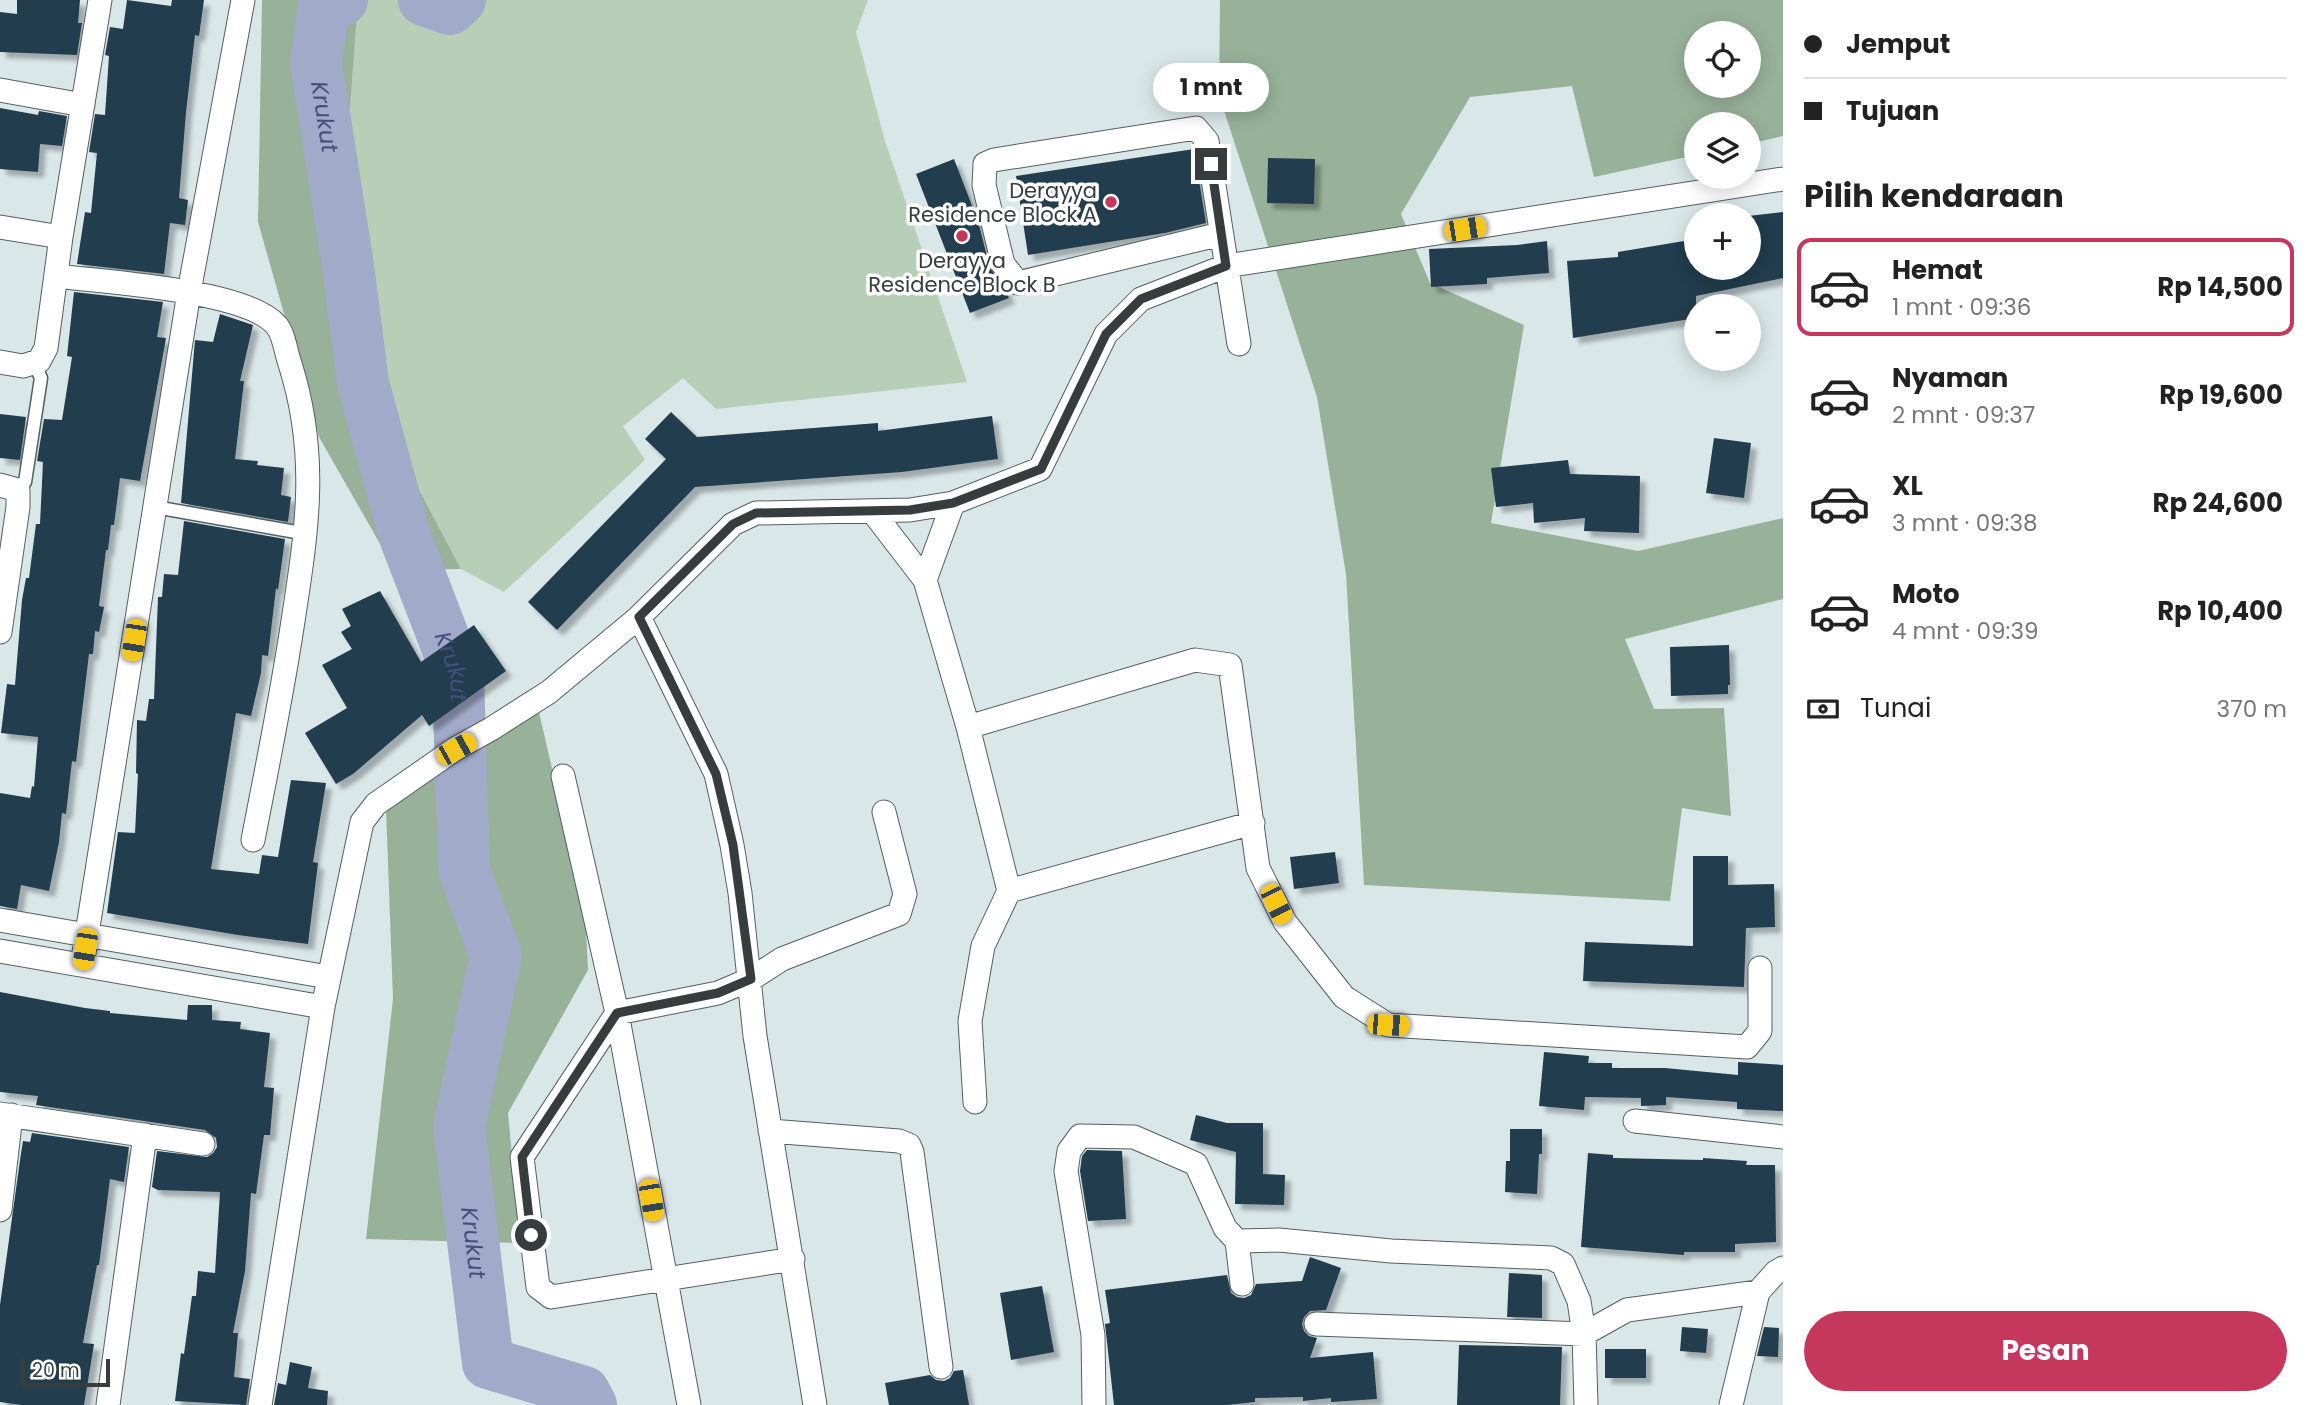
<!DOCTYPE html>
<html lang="id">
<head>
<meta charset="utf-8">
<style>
	:root { --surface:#fff; --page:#f6f6f6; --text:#222; --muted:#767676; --line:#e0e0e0; --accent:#c6375e }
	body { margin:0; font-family:Poppins,sans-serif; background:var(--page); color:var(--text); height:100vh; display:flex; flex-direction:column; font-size:26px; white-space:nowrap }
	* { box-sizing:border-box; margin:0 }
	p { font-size:23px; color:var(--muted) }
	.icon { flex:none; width:38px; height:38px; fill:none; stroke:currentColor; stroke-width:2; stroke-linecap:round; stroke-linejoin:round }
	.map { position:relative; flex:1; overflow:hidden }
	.details { display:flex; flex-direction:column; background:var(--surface); width:525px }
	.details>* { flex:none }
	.banner { display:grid; align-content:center; height:154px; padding:0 21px; background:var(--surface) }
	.tools { position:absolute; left:1684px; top:21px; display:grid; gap:14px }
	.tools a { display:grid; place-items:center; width:77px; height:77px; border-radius:50%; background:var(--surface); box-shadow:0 4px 18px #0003; font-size:35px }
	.scale { position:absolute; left:21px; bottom:18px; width:89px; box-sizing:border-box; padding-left:7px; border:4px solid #373c3d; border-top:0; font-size:19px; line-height:24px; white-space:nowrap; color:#373c3d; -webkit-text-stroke:5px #fff; paint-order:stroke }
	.end { position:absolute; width:32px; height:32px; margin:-16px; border:9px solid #373c3d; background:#fff; box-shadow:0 0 0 4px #fff }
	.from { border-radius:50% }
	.bubble { position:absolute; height:49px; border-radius:24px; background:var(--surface); box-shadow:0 4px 18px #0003; font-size:23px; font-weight:700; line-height:49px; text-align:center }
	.car { position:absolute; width:21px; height:42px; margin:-21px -10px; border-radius:9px; box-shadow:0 0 5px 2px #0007; background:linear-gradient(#f5c518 24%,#345 0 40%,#f5c518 0 76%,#345 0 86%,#f5c518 0) }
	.banner b { display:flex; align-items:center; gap:24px; height:66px; font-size:26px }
	.banner b+b { border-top:2px solid var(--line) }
	.banner i { width:18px; height:18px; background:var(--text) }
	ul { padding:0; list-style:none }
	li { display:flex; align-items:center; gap:21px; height:98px; margin:0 14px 10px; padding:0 7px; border:4px solid transparent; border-radius:14px }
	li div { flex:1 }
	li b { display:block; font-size:26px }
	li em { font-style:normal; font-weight:700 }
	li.current { border-color:var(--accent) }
	li>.icon { width:63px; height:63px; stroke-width:1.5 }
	h2 { padding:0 21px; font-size:32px; line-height:84px }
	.pay { display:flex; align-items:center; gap:18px; height:77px; padding:0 21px; font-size:26px }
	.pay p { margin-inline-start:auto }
	.primary-button { display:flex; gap:14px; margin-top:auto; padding:14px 21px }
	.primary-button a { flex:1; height:80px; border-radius:42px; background:var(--accent); color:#fff; font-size:28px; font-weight:700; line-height:80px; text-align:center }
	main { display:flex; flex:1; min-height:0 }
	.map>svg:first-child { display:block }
</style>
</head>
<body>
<main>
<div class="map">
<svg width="1783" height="1405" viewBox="0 0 1783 1405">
	<defs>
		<filter id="shadow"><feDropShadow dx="6" dy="6" stdDeviation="2" flood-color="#0004"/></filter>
	</defs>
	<rect width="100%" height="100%" fill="#dae7e9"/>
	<path fill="#b7ceb7" d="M 358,0 L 868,0 L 856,32 L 885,141 L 967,382 L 716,409 L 683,378 L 623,426 L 645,460 L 504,592 L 461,569 L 398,450 L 349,122 Z"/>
	<path fill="#98b299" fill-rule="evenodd" d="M 262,0 L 360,0 L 358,1 L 349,122 L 398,450 L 461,569 L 395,570 L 319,437 L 258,222 Z
		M 1220,0 L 1783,0 L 1783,136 L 1748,144 L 1748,124 L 1696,124 L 1696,155 L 1594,177 L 1572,86 L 1470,97 L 1401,214 L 1430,283 L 1524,325 L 1491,523 L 1638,551 L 1783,518 L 1783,599 L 1625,639 L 1654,709 L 1724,708 L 1731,816 L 1682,808 L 1670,901 L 1364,885 L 1346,574 L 1317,397 L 1219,95 ZM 1696,33 L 1748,33 L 1748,86 L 1696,86 Z
		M 538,708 L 585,911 L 588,970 L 508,1113 L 520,1243 L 366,1239 L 393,999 L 386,808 Z"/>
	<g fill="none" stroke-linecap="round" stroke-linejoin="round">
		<g stroke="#a1aac9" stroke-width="52">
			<path id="s1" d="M 342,0 L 324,6 L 316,63 L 348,266 L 363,383 L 405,537 L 458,675 L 464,870 L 496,956 L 459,1126 L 488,1363 L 584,1392 L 591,1405"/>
			<path d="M 424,0 L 450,9 L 460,0"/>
		</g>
	</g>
	<path fill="#223c4e" filter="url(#shadow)" d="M 17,0 L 80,0 L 78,23 L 82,23 L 77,55 L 0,52 L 0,12 L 17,14 Z
		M 127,0 L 171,6 L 172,0 L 204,0 L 199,36 L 195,35 L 186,112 L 179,198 L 188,200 L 185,225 L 170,223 L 164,274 L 77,264 L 85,212 L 91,213 L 97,153 L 89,152 L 95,114 L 105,115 L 109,56 L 105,55 L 110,27 L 123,29 Z
		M 0,108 L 38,115 L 39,111 L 67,116 L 62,146 L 40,144 L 38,172 L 0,169 Z
		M 1194,149 L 1206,223 L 1165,233 L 1028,255 L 1016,176 Z
		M 1268,158 L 1315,159 L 1314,204 L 1267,203 Z
		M 954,159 L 978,221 L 990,268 L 1005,289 L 1009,298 L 970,313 L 916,174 Z
		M 1783,212 L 1783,278 L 1696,296 L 1696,318 L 1573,338 L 1567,261 L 1618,257 L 1618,252 L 1696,239 L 1696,268 L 1748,268 L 1748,216 Z
		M 1547,241 L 1549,273 L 1487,278 L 1487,284 L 1431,287 L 1429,249 L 1517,245 Z
		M 74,292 L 163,302 L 157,337 L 166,338 L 140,481 L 120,478 L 114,525 L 111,525 L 108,550 L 106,550 L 99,606 L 104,607 L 99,632 L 95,631 L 93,654 L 89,654 L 76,762 L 72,761 L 66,814 L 62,813 L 59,842 L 49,891 L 21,885 L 17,909 L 0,906 L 0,793 L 30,798 L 32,786 L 34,787 L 38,737 L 1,733 L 7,684 L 15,685 L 22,600 L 26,578 L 29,578 L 36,524 L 40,524 L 43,462 L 37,461 L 44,419 L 62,420 L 72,357 L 67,356 Z
		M 220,314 L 253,325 L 240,381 L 244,381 L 235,459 L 258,461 L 257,465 L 284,468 L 281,495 L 291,497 L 288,522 L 181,503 L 195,340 L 213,342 Z
		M 671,412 L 697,437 L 878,423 L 878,431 L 992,416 L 998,459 L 902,472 L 695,487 L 557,630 L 528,602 L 666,459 L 645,439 Z
		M 0,414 L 26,417 L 20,460 L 0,458 Z
		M 1714,438 L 1751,443 L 1744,498 L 1706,493 Z
		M 1568,460 L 1570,474 L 1640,476 L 1639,533 L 1584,531 L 1585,518 L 1534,523 L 1533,503 L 1496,507 L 1491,468 Z
		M 184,521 L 285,539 L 278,590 L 276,588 L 268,656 L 262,655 L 261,673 L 251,716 L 236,713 L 211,869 L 259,874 L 262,855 L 278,857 L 291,780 L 326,783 L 313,862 L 318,863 L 308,944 L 238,935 L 107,913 L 118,832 L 135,833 L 138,774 L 136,773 L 137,720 L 146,721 L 149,699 L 154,699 L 158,597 L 162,597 L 164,574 L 178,575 Z
		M 380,591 L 421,662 L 474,625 L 506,671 L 429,726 L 422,715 L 353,774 L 336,784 L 305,733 L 347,708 L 322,665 L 352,649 L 341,632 L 351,626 L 342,609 Z
		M 1729,645 L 1730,685 L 1728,685 L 1728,694 L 1671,696 L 1670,647 Z
		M 1335,852 L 1339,883 L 1294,889 L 1290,857 Z
		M 1693,856 L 1728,856 L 1728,885 L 1774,884 L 1775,927 L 1746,928 L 1744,987 L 1583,981 L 1585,942 L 1693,946 Z
		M 0,992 L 85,1008 L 110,1011 L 110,1013 L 187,1020 L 188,1005 L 212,1005 L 212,1020 L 241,1022 L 240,1029 L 270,1033 L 264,1087 L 274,1088 L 270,1135 L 264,1135 L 256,1194 L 251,1193 L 245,1271 L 233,1333 L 238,1333 L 234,1377 L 250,1379 L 246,1405 L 175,1401 L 181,1353 L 184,1354 L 192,1296 L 196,1296 L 198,1271 L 215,1273 L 220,1192 L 158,1190 L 152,1187 L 157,1151 L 207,1157 L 213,1153 L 217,1147 L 216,1138 L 205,1130 L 36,1105 L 38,1096 L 0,1092 Z
		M 1544,1052 L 1589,1056 L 1588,1063 L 1612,1063 L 1612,1068 L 1665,1068 L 1738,1075 L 1738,1062 L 1783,1065 L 1783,1111 L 1737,1109 L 1737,1102 L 1666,1097 L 1666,1105 L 1641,1106 L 1641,1098 L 1585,1097 L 1584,1110 L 1539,1106 Z
		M 1196,1115 L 1227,1123 L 1263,1123 L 1263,1174 L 1285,1175 L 1284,1205 L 1235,1204 L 1236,1152 L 1190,1140 Z
		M 1510,1129 L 1542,1129 L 1542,1154 L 1539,1154 L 1537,1194 L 1505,1192 L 1506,1161 L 1510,1161 Z
		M 32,1133 L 129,1147 L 124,1182 L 110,1179 L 99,1265 L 97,1265 L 83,1343 L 94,1344 L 84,1405 L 21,1405 L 0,1402 L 0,1305 L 21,1153 L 23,1141 L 30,1142 Z
		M 1087,1150 L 1122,1151 L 1126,1219 L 1088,1221 L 1080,1171 L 1082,1156 Z
		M 1588,1153 L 1613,1155 L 1613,1158 L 1703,1160 L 1703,1158 L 1747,1161 L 1746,1165 L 1775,1165 L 1776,1242 L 1735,1244 L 1735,1252 L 1684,1252 L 1684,1255 L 1581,1247 Z
		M 1310,1257 L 1341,1268 L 1326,1310 L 1310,1311 L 1304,1317 L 1302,1324 L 1304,1331 L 1309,1336 L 1317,1338 L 1310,1358 L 1373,1352 L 1377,1399 L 1331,1402 L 1331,1398 L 1303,1401 L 1303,1397 L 1255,1398 L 1255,1402 L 1227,1405 L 1114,1405 L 1105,1324 L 1110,1323 L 1105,1290 L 1227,1275 L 1231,1293 L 1237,1297 L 1244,1298 L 1251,1295 L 1256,1284 L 1302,1281 Z
		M 1509,1273 L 1542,1275 L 1542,1318 L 1507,1317 Z
		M 1042,1286 L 1054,1352 L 1011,1360 L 1000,1293 Z
		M 1682,1327 L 1708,1329 L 1706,1353 L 1680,1351 Z
		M 1764,1327 L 1779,1328 L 1778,1357 L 1757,1356 Z
		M 1459,1345 L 1562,1347 L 1560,1405 L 1457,1405 Z
		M 1605,1349 L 1646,1349 L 1646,1378 L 1605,1378 Z
		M 290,1362 L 312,1367 L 308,1388 L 328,1391 L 327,1405 L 274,1405 L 278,1383 L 286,1385 Z
		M 963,1370 L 969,1405 L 889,1405 L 885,1383 L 930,1375 L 936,1380 L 944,1381 L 950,1378 L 954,1371 Z"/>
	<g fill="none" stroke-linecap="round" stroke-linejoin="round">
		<defs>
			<path id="lane" d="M 18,490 L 25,482 L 41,378 L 34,363
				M 155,507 L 307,534"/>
			<path id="street" d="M 0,90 L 83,105
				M 0,227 L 61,237
				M 1221,234 L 1018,283 L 1003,264 L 984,185 L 985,164 L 994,160 L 1196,128 L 1207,141 L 1239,344
				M 56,276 C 103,282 247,290 276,325 C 284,333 286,353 290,364 C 319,455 307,530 293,621 C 282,695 267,767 253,840
				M 0,362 L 23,366 L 39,361 L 46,348 L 61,237 L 100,0
				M 0,485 L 18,490 L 18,507 L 0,632
				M 872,511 L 925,580 L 968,727 L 1009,891 L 983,946 L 970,1021 L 975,1102
				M 925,580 L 953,503
				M 639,617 L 716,774 L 732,845 L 740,893 L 755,1036 L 815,1405
				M 968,727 L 1195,660 L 1230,665 L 1258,868 L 1285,922 L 1344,997 L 1388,1025 L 1747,1047 L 1760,1031 L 1760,968
				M 563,776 L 617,1013 L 689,1405
				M 1009,891 L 1253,823
				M 0,920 L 328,977
				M 0,951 L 323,1007
				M 82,965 L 189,292 L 243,0
				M 0,1114 L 203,1144
				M 1635,1121 L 1783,1137
				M 770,1131 L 899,1141 L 909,1145 L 912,1152 L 941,1367
				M 0,1210 L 11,1115
				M 1237,1241 L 1279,1240 L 1391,1251 L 1551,1258 L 1563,1264 L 1579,1301 L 1584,1334 L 1586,1405
				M 793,1259 L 551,1297 L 538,1287 L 522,1157 L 617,1013 L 718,993 L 751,979 L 782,959 L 899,914 L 905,894 L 884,812
				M 1316,1324 L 1584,1334 L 1627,1310 L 1758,1292
				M 108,1405 L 145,1135
				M 260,1405 L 323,1007 L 362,822 L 376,804 L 455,749 L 491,729 L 549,692 L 639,617 L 733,524 L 756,513 L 910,510 L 953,503 L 1040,469 L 1106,334 L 1141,299 L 1226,266 L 1783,179
				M 1094,1405 L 1093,1335 L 1066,1171 L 1069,1151 L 1080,1136 L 1134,1137 L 1196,1164 L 1225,1228 L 1237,1241 L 1242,1284
				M 1731,1405 L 1758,1292 L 1776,1272 L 1783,1268"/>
		</defs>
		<use href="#lane" stroke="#545f61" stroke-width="15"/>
		<use href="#street" stroke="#545f61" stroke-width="25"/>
		<use href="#lane" stroke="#fff" stroke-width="12"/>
		<use href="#street" stroke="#fff" stroke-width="23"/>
	</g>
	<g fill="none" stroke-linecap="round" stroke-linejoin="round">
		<path stroke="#373c3d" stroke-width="9" d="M 531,1235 L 522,1157 L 617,1013 L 718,993 L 751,979 L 733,845 L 716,774 L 639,617 L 733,524 L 756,513 L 910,510 L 953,503 L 1041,469 L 1106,334 L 1141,299 L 1226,266 L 1211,164"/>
	</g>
	<g fill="#c6375e" stroke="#fff" stroke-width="2.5">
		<circle cx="1111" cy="202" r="7"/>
		<circle cx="962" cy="236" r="7"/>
	</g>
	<g text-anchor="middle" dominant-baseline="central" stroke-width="7" stroke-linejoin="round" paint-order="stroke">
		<g font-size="21" fill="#373c3d" stroke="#fff" text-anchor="end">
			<text x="1097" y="190">Derayya<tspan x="1097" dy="24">Residence Block A</tspan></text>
			<text x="962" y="260" text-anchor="middle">Derayya<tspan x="962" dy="24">Residence Block B</tspan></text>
		</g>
		<g font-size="23" font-style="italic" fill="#454f7c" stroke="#fff">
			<text stroke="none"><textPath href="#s1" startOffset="131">Krukut</textPath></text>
			<text stroke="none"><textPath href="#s1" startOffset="698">Krukut</textPath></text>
			<text stroke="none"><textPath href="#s1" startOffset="1286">Krukut</textPath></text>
		</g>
	</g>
</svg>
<div class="tools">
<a><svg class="icon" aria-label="locate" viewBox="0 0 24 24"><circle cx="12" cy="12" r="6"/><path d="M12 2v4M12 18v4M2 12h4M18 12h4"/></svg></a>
<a><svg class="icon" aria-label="layers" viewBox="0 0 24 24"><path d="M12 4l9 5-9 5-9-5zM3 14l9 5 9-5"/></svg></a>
<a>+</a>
<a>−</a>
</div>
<div class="scale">20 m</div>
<i class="end from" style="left:531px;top:1235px"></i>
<i class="end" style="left:1211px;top:164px"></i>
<div class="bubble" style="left:1153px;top:63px;width:116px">1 mnt</div>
<i class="car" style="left:1465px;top:229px;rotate:81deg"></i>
<i class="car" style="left:134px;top:640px;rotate:189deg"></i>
<i class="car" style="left:456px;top:749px;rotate:61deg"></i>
<i class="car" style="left:1276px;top:904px;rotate:154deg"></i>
<i class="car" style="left:85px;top:949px;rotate:189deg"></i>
<i class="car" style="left:1388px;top:1025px;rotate:93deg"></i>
<i class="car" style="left:651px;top:1200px;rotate:170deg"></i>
</div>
<section class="details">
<div class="banner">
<b><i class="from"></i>Jemput</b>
<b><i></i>Tujuan</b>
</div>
<h2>Pilih kendaraan</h2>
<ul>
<li class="current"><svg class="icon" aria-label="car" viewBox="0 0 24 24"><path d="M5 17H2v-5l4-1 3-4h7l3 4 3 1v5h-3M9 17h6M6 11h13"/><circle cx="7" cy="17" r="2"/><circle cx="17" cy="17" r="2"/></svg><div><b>Hemat</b><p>1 mnt · 09:36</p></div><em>Rp 14,500</em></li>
<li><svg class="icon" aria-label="car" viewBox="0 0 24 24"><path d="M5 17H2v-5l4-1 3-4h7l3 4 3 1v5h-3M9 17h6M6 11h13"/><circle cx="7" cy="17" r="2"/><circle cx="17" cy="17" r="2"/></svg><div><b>Nyaman</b><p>2 mnt · 09:37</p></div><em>Rp 19,600</em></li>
<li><svg class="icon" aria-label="car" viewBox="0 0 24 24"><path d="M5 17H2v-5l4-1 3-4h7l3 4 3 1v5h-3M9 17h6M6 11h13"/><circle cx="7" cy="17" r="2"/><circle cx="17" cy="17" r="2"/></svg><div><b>XL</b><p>3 mnt · 09:38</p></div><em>Rp 24,600</em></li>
<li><svg class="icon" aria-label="car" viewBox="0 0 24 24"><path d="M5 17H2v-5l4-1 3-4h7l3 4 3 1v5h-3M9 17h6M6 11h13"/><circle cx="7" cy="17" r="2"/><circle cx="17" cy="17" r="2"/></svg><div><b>Moto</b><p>4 mnt · 09:39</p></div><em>Rp 10,400</em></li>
</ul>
<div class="pay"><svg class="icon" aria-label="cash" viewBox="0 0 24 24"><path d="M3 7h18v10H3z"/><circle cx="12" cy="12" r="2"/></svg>Tunai<p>370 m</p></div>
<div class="primary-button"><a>Pesan</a></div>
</section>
</main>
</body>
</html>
